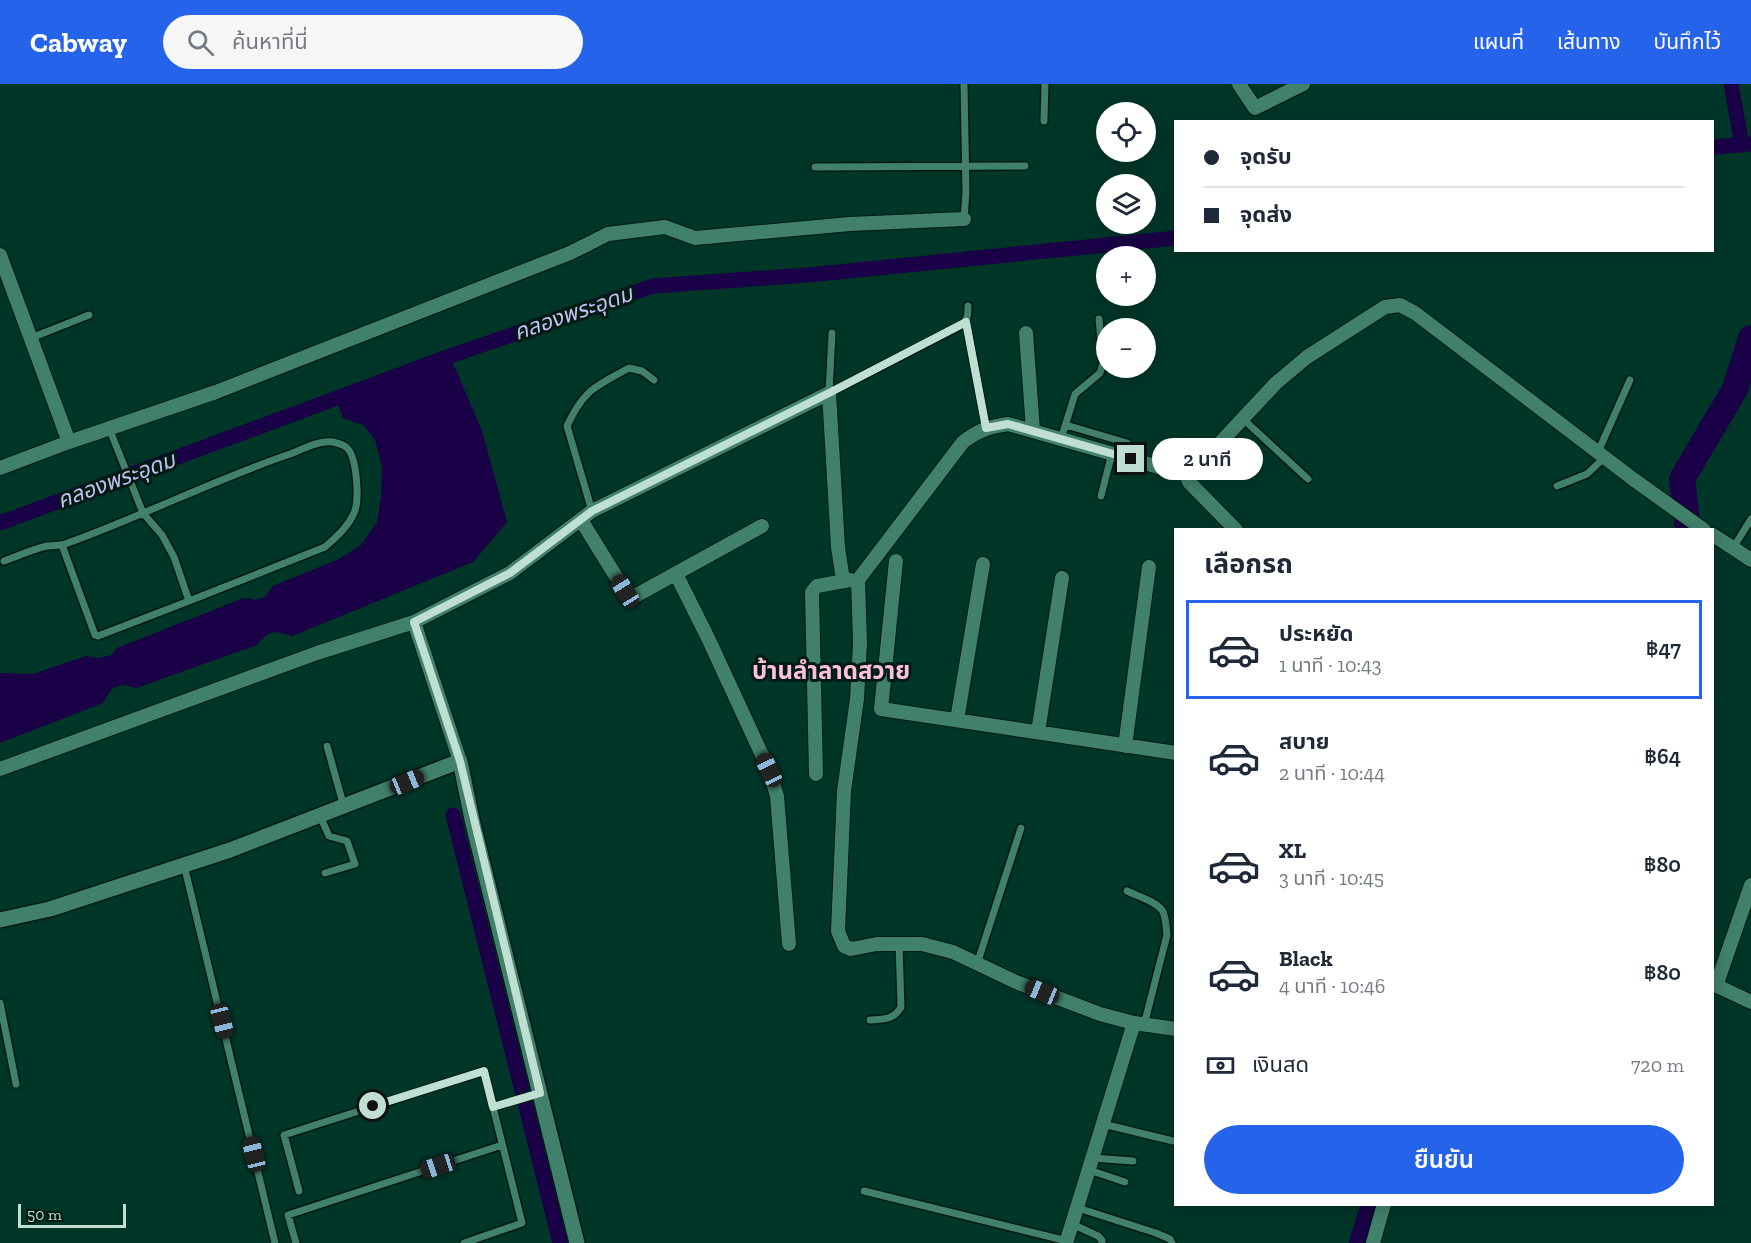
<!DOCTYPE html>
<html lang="th">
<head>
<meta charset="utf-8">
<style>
	:root { --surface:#fff; --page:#f6f6f7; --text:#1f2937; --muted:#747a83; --line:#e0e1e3; --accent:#2563eb }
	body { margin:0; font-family:"Zilla Slab","Noto Sans Thai",serif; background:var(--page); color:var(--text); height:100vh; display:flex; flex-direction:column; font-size:22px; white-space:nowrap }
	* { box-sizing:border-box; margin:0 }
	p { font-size:20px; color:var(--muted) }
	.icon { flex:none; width:33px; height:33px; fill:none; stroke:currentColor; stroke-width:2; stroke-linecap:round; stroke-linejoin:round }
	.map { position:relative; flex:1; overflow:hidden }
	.panel { position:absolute; left:1174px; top:444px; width:540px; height:678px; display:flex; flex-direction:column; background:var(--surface); border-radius:0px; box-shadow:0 3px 15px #0003 }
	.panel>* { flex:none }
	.banner { position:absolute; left:1174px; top:36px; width:540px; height:132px; border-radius:0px; box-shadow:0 3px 15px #0003; display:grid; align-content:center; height:132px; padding:0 30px; background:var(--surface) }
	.controls { position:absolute; left:1096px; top:18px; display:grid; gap:12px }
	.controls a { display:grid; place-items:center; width:60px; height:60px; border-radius:50%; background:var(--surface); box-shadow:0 3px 15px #0003; font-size:30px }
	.scale { position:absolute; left:18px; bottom:15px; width:108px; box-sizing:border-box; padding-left:6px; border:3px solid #c0dfd3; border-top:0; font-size:16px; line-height:21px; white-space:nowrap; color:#c0dfd3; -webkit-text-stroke:4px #011a12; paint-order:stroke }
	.end { position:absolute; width:27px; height:27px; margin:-14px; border:8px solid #c0dfd3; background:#111; box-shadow:0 0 0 3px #111 }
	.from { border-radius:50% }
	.bubble { position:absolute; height:42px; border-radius:21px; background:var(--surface); box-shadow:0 3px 15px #0003; font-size:20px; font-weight:600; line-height:42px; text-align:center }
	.car { position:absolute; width:18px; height:36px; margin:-18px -9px; border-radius:8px; box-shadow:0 0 4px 2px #0007; background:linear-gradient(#222 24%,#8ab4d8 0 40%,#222 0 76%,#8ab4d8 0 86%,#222 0) }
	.banner b { display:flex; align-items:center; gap:21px; height:57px; font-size:22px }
	.banner b+b { border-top:2px solid var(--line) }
	.banner i { width:15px; height:15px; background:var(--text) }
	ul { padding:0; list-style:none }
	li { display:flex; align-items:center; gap:18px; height:99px; margin:0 12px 9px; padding:0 18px; border:3px solid transparent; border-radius:0px }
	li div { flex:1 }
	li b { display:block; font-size:22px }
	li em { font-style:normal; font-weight:600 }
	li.current { border-color:var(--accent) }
	li>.icon { width:54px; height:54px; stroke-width:1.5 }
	h2 { padding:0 30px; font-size:27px; line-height:72px }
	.pay { display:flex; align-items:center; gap:15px; height:66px; padding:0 30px; font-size:22px }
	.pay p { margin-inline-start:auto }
	.primary-button { display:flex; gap:12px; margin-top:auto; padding:12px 30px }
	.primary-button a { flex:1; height:69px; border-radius:36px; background:var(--accent); color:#fff; font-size:24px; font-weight:600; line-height:69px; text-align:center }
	header { display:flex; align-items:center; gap:36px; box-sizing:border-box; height:84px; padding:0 30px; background:var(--accent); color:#fff }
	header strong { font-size:28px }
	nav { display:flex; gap:33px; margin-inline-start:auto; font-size:21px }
	.search { width:420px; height:54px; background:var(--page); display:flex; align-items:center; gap:15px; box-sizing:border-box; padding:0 21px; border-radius:33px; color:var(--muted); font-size:22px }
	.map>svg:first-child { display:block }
</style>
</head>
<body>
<header>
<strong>Cabway</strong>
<div class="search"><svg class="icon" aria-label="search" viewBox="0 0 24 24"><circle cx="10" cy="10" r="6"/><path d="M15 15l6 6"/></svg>ค้นหาที่นี่</div>
<nav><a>แผนที่</a><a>เส้นทาง</a><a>บันทึกไว้</a></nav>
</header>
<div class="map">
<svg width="1751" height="1159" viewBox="0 0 1751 1159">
	<rect width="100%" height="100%" fill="#003628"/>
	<path fill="#1a0046" d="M 450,272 L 482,347 L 507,438 L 473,478 L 292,552 C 273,546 270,546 257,561 L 136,604 C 116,598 113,601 103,619 L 0,659 L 0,589 L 33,590 L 86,572 L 99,574 L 111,571 L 117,564 L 244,514 L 257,516 L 266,512 L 273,502 L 339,475 L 361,461 L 377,438 L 381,413 L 382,383 L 375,356 L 363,341 L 343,334 L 336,314 Z"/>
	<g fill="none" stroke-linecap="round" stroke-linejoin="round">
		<path stroke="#1a0046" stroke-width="15" d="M 1731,0 L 1742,61
			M 1713,63 L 1751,60
			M 0,439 L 450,272 L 653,202 L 808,191 L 1176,154
			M 453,731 L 560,1159"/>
		<path stroke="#1a0046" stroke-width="26" d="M 1688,446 L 1682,395 L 1735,305 L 1751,254
			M 1362,1159 L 1374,1120"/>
		<defs>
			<path id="service" d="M 1044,37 L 1045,0
				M 815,83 L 1025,82
				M 964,135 L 966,108 L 964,0
				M 966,238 L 986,344
				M 832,249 L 829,309 L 960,242 C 968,236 968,232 968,222
				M 31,254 L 89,231
				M 1243,335 L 1308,395
				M 1066,341 L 1127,359
				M 1061,355 L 1075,310 L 1100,289 L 1103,279 L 1099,235
				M 1598,368 L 1630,296
				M 1557,402 L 1587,390 L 1605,373
				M 1101,412 L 1112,369
				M 592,427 L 567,342 C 584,305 595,303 629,284 L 642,287 L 654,296
				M 62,461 L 95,551 L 98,552 L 189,517
				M 1733,464 L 1751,435
				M 4,477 C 18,472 33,465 47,462 C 53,461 59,462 65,460 C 141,433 213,396 290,370 C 303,365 319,356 333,358 C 337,359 344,361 346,363 C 357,371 360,417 354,429 C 348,443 336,453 325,463 L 189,517 L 174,473 L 162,451 L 143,429 L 109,344
				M 327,662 L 344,723
				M 320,732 L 329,752 L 347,757 L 355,780 L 325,789
				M 184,781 L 275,1159
				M 1127,807 C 1137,812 1155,817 1162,826 C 1166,832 1166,843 1167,851 L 1144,941
				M 977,880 L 1021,744
				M 0,919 L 16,1000
				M 870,936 C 883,935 894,936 901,923 L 899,860
				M 493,1023 L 540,1009
				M 1103,1040 L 1173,1057
				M 1093,1074 L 1133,1077
				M 1089,1086 L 1125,1098
				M 299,1107 L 284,1051 L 484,987 L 522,1139 L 464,1159
				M 864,1107 L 1067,1157
				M 1078,1124 L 1156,1149 L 1170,1155 L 1172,1159
				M 1072,1140 L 1098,1152 L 1102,1156 L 1102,1159
				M 296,1159 L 288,1131 L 502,1061"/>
			<path id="minor" d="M 1239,0 L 1255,24 L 1303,0
				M 0,171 L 69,358
				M 1026,249 L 1033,346
				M 0,384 L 69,358 L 216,308 L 570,169 L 608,150 L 665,143 L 695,154 L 850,140 L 964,135
				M 1184,385 L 1189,398 L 1236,446
				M 581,436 L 625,507 L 629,511 L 635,512 L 762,442
				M 1713,451 L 1751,476
				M 896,477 L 881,625 L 1176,669
				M 676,490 L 708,554 L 769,686 L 777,712 L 789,860
				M 414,538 L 460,677
				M 957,636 L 983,480
				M 1038,648 L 1062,494
				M 1125,662 L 1149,483
				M 0,685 L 317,569 L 414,538 L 510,489 L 592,427 L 829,309 L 838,463 L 843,496
				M 816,690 L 812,508 L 817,502 L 850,496
				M 1713,900 L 1751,918
				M 1716,902 L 1751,801
				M 1176,945 L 1134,939 L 1100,930 L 1016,898 L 953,868 L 922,860 L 877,860 L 851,865 L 844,862 L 838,847 L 844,707 L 857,615 L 860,559 L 858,496 L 963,358 C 979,346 988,343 1008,340 L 1169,386 L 1184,385 L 1204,376 L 1276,299 L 1307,273 L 1385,223 L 1400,221 L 1415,229 L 1633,395 L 1704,446
				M 1066,1159 L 1134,939
				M 1373,1159 L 1384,1120"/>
			<path id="tertiary" d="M 0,836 L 50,825 L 230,766 L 460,677 L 473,740 L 577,1159"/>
		</defs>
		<use href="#service" stroke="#001b12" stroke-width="10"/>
		<use href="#minor" stroke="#001b12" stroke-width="16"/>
		<use href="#tertiary" stroke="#001b12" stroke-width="18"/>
		<use href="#service" stroke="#41806b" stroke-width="7"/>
		<use href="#minor" stroke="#41806b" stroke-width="14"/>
		<use href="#tertiary" stroke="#41806b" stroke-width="15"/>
	</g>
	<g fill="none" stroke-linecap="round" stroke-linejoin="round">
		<path stroke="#c0dfd3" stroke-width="8" d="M 373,1022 L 484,987 L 493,1023 L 540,1009 L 460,677 L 414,538 L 510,489 L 592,427 L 829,309 L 966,238 L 986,344 L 1008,340 L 1131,375"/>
	</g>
	<g text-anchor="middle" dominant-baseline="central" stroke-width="6" stroke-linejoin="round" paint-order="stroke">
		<g font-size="22" font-style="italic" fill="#c4bef1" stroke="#011a12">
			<text transform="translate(573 229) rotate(-19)">คลองพระอุดม</text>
			<text transform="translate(116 396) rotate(-20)">คลองพระอุดม</text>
		</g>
		<g font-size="24" font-weight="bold" fill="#fec0dc" stroke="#011a12">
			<text x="831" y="586">บ้านลำลาดสวาย</text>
		</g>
	</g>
</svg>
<div class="controls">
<a><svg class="icon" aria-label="locate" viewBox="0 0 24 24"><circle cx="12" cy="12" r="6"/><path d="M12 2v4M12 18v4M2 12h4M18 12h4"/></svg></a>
<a><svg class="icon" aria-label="layers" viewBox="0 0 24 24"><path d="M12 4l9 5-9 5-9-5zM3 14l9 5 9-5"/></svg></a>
<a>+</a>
<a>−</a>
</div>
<div class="scale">50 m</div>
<i class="end from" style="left:373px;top:1022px"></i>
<i class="end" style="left:1131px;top:375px"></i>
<div class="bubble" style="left:1152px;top:354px;width:111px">2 นาที</div>
<i class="car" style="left:625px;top:507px;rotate:328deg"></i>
<i class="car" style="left:769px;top:686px;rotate:335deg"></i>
<i class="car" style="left:407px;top:698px;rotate:68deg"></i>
<i class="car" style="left:1042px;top:908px;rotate:292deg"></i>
<i class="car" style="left:222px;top:937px;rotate:166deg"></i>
<i class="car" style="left:254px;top:1070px;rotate:346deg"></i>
<i class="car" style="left:438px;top:1082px;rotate:252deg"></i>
<div class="banner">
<b><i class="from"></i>จุดรับ</b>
<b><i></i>จุดส่ง</b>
</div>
<section class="panel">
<h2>เลือกรถ</h2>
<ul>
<li class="current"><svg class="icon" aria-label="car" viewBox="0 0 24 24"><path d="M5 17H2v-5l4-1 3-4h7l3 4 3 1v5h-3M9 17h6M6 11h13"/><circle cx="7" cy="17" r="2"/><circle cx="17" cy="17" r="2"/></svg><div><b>ประหยัด</b><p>1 นาที · 10:43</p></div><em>฿47</em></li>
<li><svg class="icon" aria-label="car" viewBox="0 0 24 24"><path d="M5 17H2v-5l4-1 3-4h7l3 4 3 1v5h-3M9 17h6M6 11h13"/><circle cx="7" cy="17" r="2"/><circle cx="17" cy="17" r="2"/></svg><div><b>สบาย</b><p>2 นาที · 10:44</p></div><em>฿64</em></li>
<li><svg class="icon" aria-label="car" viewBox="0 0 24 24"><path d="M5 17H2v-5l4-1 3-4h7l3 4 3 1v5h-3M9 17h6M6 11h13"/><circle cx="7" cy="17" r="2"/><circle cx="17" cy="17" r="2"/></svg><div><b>XL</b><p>3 นาที · 10:45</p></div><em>฿80</em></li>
<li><svg class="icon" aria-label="car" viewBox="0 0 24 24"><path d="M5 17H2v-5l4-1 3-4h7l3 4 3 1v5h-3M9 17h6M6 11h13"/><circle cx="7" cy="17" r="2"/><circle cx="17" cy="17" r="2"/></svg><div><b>Black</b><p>4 นาที · 10:46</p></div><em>฿80</em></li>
</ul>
<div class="pay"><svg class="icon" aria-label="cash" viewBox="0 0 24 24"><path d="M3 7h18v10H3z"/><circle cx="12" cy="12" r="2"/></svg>เงินสด<p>720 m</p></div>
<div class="primary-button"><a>ยืนยัน</a></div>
</section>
</div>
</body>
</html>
